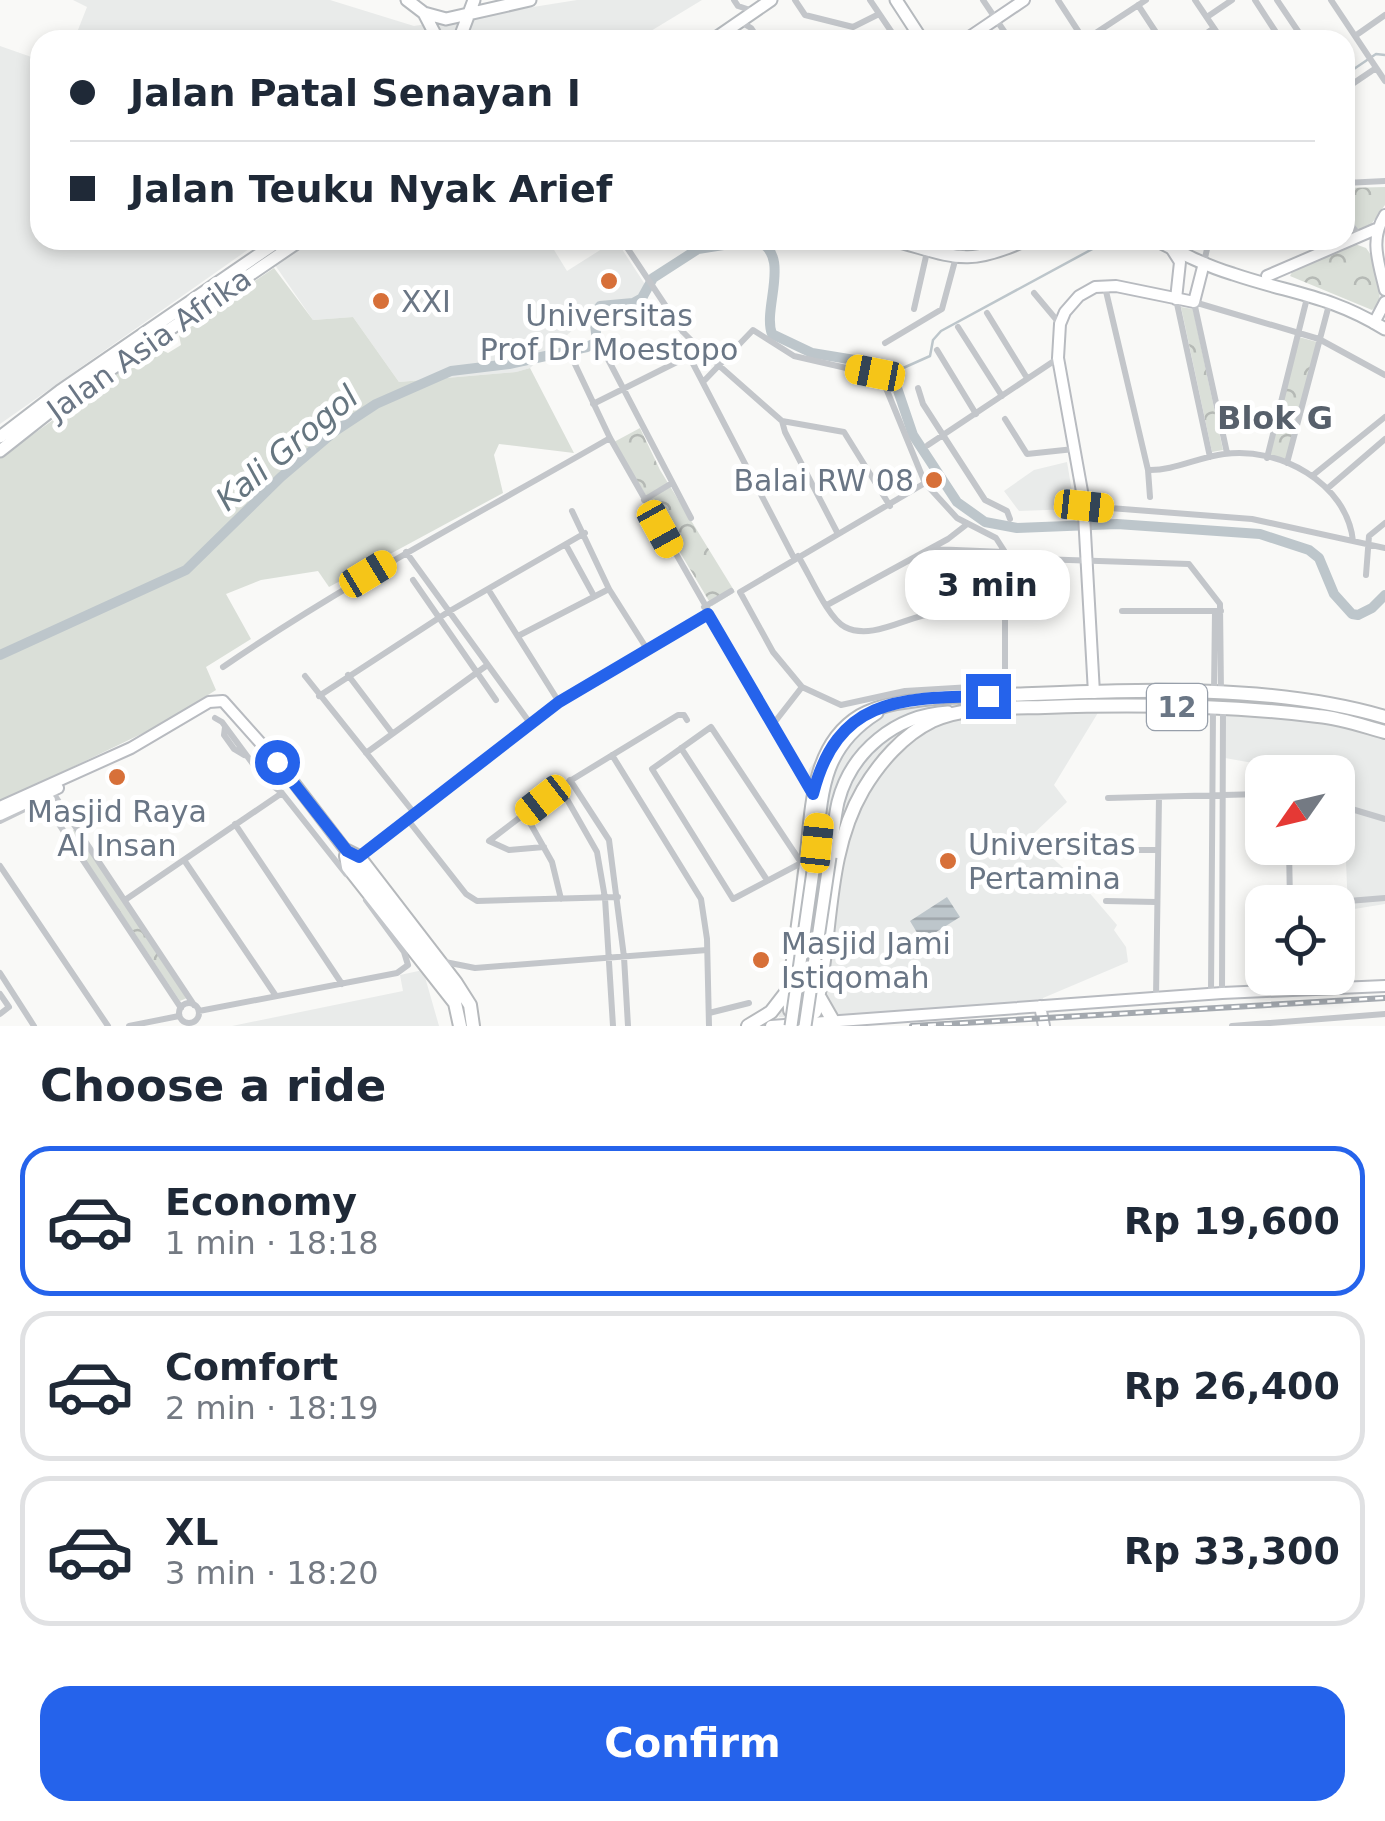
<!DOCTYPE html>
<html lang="en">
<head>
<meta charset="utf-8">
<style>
	:root { --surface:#fff; --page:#f2f2f3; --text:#1f2937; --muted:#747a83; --line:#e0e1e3; --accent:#2563eb }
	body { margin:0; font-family:"DejaVu Sans",sans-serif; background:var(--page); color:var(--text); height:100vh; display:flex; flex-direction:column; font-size:38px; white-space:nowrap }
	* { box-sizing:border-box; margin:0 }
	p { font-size:32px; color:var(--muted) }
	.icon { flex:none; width:55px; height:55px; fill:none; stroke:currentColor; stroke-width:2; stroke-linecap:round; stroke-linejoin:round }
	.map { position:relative; height:1026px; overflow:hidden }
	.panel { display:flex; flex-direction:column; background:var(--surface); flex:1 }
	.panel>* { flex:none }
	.guide { position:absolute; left:30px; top:30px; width:1325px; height:220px; border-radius:30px; box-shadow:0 5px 15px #0003; display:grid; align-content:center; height:220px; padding:0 40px; background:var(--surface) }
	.needle { width:65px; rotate:236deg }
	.controls { position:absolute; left:1245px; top:755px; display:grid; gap:20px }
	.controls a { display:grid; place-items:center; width:110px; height:110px; border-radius:20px; background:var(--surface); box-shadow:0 5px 15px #0003; font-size:50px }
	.end { position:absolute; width:45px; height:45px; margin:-22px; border:12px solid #2563eb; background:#fff; box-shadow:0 0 0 5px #fff }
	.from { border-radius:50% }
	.bubble { position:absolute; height:70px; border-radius:30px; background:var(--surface); box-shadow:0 5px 15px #0003; font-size:32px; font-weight:700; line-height:70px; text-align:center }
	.car { position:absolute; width:30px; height:60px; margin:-30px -15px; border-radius:12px; box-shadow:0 0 8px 2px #0007; background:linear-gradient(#f5c518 24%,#345 0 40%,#f5c518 0 76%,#345 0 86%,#f5c518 0) }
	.guide b { display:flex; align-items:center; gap:35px; height:95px; font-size:38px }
	.guide b+b { border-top:2px solid var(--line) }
	.guide i { width:25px; height:25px; background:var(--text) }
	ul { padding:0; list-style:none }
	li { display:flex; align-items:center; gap:30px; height:150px; margin:0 20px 15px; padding:0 20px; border:5px solid var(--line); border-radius:30px }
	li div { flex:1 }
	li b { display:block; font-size:38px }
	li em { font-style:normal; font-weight:700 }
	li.current { border-color:var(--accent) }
	li>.icon { width:90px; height:90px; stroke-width:1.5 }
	h2 { padding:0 40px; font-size:45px; line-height:120px }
	.button { display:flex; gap:20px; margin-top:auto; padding:20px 40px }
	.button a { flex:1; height:115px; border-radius:30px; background:var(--accent); color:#fff; font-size:40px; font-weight:700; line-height:115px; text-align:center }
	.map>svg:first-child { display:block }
</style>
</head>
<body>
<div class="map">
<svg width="1385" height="1026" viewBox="0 0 1385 1026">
	<defs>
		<pattern id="park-crowns" width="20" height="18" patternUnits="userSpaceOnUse" patternTransform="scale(2.5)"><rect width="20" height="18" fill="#dadfd8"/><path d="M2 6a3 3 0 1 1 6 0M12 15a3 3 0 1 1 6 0" fill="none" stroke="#b5b9b5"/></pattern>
		<pattern id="water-rules" width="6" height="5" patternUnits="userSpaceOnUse" patternTransform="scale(2.5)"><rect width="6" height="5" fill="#bdc6cb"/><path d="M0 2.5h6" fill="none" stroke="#9ea5aa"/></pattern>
	</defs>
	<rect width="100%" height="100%" fill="#f9f9f7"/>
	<path fill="#e9ebea" d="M 73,0 L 330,0 L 414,26 L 577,0 L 702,0 L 636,40 L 74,40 L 87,7 Z
		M 0,46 L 40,60 L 40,240 L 548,240 L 567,271 L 616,240 L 650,292 L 640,305 L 593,312 L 530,368 L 516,372 L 399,382 L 353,317 L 313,320 L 259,242 L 0,424 Z
		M 1067,462 L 1075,509 L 1019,511 L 1004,491 L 1034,470 Z
		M 1225,691 L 1325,697 L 1385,715 L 1385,904 L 1348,910 L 1344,813 L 1338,811 L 1338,772 L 1262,772 L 1262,798 L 1255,797 L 1253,763 L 1225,758 Z
		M 1110,693 L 1054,785 L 1067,802 L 1030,837 L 1087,890 L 1117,925 L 1114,930 L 1126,947 L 1128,962 L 1043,998 L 1046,1012 L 779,1017 L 809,769 L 851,715 L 904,700 Z
		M 423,970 L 439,1026 L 232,1026 L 403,991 L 400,975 Z"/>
	<path fill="#dadfd8" d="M 274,268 L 313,320 L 353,317 L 399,382 L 516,372 L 530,368 L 574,453 L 499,444 L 494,455 L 503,493 L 329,587 L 318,571 L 261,580 L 226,594 L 251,639 L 206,667 L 216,690 L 160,725 L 0,802 L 0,458 L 155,347 L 168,353 L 181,345 L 179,335 L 183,329 Z"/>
	<path fill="url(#park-crowns)" d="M 1385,187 L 1385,205 L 1367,230 L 1359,231 L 1345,212 L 1345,188 Z
		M 1355,244 L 1366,248 C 1379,264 1381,284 1379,304 L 1372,310 L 1290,276 L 1292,272 Z
		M 1181,307 L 1193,309 L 1223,450 L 1212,452 Z
		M 1299,337 L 1317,342 L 1287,460 L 1269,455 Z
		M 640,428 L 660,470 L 735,592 L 712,606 L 614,442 Z
		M 75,829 L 187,998 L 180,1001 L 68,834 Z"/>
	<path fill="url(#water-rules)" d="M 947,897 L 960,917 L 922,941 L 910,921 Z"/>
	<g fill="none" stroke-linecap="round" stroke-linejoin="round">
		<path stroke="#bdc6cb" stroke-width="2.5" d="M 1345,75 L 1376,54 L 1385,55
			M 892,373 L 930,356 L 933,340 L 941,331 L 1109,240"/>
		<path stroke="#bdc6cb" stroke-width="10" d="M 756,240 C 793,254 762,308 772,334 L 812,353 L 885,365 L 892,373 L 913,435 L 957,502 L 985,522 L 1017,528 L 1117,524 L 1260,534 L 1309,550 L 1319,558 L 1334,594 L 1352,614 L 1358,615 L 1372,608 L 1385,595
			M 0,655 L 186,570 L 281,477 L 335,431 L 376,404 L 451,371 L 509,364 L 587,347 L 597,342 L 594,316 L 600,306 L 633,303 L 642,298 L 653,278 L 698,249 L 755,240"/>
		<defs>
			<path id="secondary" d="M 965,40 L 1024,0
				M 1385,215 C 1369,240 1379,263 1385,290
				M 1171,248 L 1180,262 L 1176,299
				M 1267,276 L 1376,229
				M 1374,323 L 1385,302
				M 1094,693 L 1083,497 L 1058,358 L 1060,324 L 1065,312 L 1079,296 L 1095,287 L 1116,286 L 1194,302 L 1204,263
				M 0,807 L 131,748 L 209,702 L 223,701 L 282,767 L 459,998
				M 0,815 L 58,788
				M 1040,1006 L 1044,1026
				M 771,1026 L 1222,993 L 1385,986"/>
			<path id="primary" d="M 407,0 L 424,13 L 446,19 L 530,0
				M 896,0 L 922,40
				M 424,13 L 438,40
				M 459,40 L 474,0
				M 713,40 L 771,0
				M 892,240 C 953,256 965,268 1026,240
				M 1156,240 C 1181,253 1206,266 1233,274 C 1292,294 1329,295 1385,329
				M 0,437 L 60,391 L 280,240
				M 0,451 L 57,406 L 301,240
				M 817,843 C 822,786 825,746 877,713
				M 830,857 C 833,839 834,819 838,802 C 851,751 896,715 948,712"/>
			<path id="highway" d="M 1385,717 C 1248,677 1084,694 943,697 C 916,700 884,702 860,716 C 810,746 812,814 806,864 C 801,905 795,947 789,988 L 790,1010 L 809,1017 L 815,1012 C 833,940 824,857 863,790 C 879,763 903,735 932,721 C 966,706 1008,708 1045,707 C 1135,704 1229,705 1318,716 C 1341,718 1363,726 1385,732
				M 347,851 L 359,857 L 456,983 L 470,1005 L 473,1026
				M 346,856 L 348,867 L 455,1003 L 460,1026
				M 820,998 L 832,1019
				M 748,1026 L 771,1012 L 788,990"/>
		</defs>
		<use href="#secondary" stroke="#b8bbc0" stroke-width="14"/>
		<use href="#primary" stroke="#b6babe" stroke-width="15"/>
		<use href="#highway" stroke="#b6b9bc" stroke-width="16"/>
		<path stroke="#c3c6ca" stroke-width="6" d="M 734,0 L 738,6 L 753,11
			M 795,0 L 805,15 L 853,27 L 879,14
			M 870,0 L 897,40
			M 983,0 L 1010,40
			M 1058,0 L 1084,40
			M 1195,0 L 1222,40
			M 1255,0 L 1281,40
			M 1277,0 L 1304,40
			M 1331,0 L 1385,81
			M 1138,5 L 1161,40
			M 1207,17 L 1232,0
			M 741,22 L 751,28 L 759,40
			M 1355,36 L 1385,15
			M 1085,40 L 1146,0
			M 1197,40 L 1214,28
			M 1345,89 L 1376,68
			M 1345,183 L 1385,181
			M 1345,217 L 1359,235
			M 622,240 L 683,332 L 706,355
			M 960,240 L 963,257
			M 1205,258 L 1209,240
			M 1105,287 L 1148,470 L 1150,497
			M 1034,293 L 1060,324
			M 1176,299 L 1210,457
			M 914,309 L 927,252
			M 987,313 L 1027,378
			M 958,327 L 1002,396
			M 885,343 L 942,309 L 956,257
			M 600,344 L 691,518
			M 937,350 L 976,414
			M 689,356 L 794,558
			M 572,358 L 610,438 L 813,794
			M 715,362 L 782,421
			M 703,382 L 753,330 L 794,356 L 881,376 L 925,483 L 957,518 L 996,538 L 1005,552 L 1005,685 L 905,691 L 841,705 L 802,687 L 773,652 L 740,592 L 925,483
			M 918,388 L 923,404 L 985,500 L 1007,511 L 1010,519
			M 593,404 L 689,356 L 695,347
			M 1005,419 L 1027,454 L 1074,449
			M 782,421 L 844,432 L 890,506
			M 782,421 L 785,432 L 838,534
			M 928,445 L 1057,359
			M 1227,453 L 1194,302 L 1319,339 L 1385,375
			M 1267,458 L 1308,294
			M 1287,463 L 1330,301
			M 1148,470 C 1173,471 1199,457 1224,454 C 1279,446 1347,483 1353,541
			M 1312,476 L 1385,417
			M 1328,488 L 1385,439
			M 644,500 L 672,483
			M 1084,506 L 1252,519 L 1385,548
			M 572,511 L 609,589 L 647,649
			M 566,545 L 594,596
			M 932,549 L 1004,552
			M 406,552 L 530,723
			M 798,556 C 809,573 828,619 845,627 C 872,641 907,616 935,613 C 958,610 981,610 1004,609
			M 1006,558 L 1189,564 L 1220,604 L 1221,693
			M 1366,575 L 1369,536 L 1385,523
			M 413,580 L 496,700
			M 488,589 L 559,702
			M 827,605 L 948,539 L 966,525
			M 704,607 L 731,591
			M 1122,611 L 1221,611
			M 518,636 L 609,589
			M 223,667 C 347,582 480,513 610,438
			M 348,675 L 392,733
			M 305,676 L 415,814
			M 1214,693 L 1215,611
			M 319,696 L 448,612 L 585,533
			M 215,718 L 222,722 L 264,779 L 282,793 L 346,874
			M 774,723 L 802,687
			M 225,727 L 224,735 L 234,749 L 244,755
			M 681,748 L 767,880
			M 366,753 L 486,666
			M 612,755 L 701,899 L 707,939 L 709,1026
			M 260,774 L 277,762
			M 570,780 L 609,840 L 624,957 L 628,1026
			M 560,787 L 597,852 L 605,898 L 613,1026
			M 51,790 L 194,1005
			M 41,797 L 181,1008
			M 1108,798 L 1262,794
			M 1338,805 L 1385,819
			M 525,814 L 552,862 L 561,899
			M 408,820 L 466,894 L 477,901 L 618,897
			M 0,821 L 35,804 L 49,813
			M 235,824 L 342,984
			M 544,847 L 509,850 L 489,841 L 560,787 L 678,715 L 684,715 L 687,720
			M 1289,848 L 1290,902
			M 1057,850 L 1158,850
			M 360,857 L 559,702 L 708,614
			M 184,860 L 276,996
			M 800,861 L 711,727 L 652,769 L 733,899 L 805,861
			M 0,866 L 108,1026
			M 125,900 L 282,793
			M 366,900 L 404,952 L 408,965
			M 1106,901 L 1156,902
			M 1336,902 L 1385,898
			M 440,961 L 475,968 L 707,950
			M 0,973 L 34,1026
			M 1211,993 L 1213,710
			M 1222,993 L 1223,710
			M 0,994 L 9,1007 L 0,1014
			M 1156,997 L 1159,797
			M179 1013a10 10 0 1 1 20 0a10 10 0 1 1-20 0Z
			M 199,1011 L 397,973 L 408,965
			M 709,1013 L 749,1003
			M 129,1026 L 179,1016
			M 1232,1026 L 1385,1014"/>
		<use href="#secondary" stroke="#fff" stroke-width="10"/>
		<use href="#primary" stroke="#fff" stroke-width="11"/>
		<use href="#highway" stroke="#fff" stroke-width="12"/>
		<defs>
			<path id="rail" d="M 912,1026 L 1385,998"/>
		</defs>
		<use href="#rail" stroke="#a4a9af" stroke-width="6"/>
		<use href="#rail" stroke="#fff" stroke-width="2.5" stroke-dasharray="8" stroke-linecap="butt"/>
		<defs>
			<path id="primary-bridge" d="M 791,1026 L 817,843
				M 805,1026 L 830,857"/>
		</defs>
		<use href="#primary-bridge" stroke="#b6babe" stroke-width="15" stroke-linecap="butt"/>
		<use href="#primary-bridge" stroke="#fff" stroke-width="11"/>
	</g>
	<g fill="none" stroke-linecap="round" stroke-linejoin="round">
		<path stroke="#2563eb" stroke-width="12" d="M 277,762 L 347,851 L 359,857 L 559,702 L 708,614 L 813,794 C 838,696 902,698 988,696"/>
	</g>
	<g fill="#d77039" stroke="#fff" stroke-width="4">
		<circle cx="609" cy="281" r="10"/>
		<circle cx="381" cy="301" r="10"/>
		<circle cx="934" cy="480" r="10"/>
		<circle cx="117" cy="777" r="10"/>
		<circle cx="948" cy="861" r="10"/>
		<circle cx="761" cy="960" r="10"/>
	</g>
	<g text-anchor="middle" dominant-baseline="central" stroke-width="10" stroke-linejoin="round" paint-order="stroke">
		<rect fill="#fff" stroke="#979faa" stroke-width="2.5" x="1147" y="684" width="60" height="46" rx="8"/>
		<g font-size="28" font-weight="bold" fill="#6a7685">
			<text x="1177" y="707">12</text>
		</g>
		<g font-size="30" fill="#6a7685" stroke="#fff" text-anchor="start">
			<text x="401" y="301">XXI</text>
			<text x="609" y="315" text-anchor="middle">Universitas<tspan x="609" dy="34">Prof Dr Moestopo</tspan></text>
			<text x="914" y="480" text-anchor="end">Balai RW 08</text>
			<text x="117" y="811" text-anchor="middle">Masjid Raya<tspan x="117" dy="34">Al Insan</tspan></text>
			<text x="968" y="844">Universitas<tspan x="968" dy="34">Pertamina</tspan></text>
			<text x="781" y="943">Masjid Jami<tspan x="781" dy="34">Istiqomah</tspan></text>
		</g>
		<g font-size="30" fill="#6a7685" stroke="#fff">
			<text transform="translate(149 344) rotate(-35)">Jalan Asia Afrika</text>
		</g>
		<g font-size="32" font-weight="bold" fill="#57606b" stroke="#fff">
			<text x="1275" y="418">Blok G</text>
		</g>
		<g font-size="32" font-style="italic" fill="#667680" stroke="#fff">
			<text transform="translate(287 448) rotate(-40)">Kali Grogol</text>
		</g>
	</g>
</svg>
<div class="controls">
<a><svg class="needle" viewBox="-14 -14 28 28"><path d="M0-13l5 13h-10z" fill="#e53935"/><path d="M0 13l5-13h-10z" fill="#747a83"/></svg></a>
<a><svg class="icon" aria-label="locate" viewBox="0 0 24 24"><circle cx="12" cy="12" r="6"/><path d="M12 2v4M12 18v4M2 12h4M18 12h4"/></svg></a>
</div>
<i class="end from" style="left:277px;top:762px"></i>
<i class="end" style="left:988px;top:696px"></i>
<div class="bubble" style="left:905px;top:550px;width:165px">3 min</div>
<i class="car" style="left:875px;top:373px;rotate:281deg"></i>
<i class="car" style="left:1084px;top:506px;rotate:96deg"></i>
<i class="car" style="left:660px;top:529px;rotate:151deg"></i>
<i class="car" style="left:368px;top:574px;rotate:59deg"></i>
<i class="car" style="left:543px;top:800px;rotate:232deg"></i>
<i class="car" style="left:817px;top:843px;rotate:6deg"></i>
<div class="guide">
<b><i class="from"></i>Jalan Patal Senayan I</b>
<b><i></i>Jalan Teuku Nyak Arief</b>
</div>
</div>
<section class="panel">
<h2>Choose a ride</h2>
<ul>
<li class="current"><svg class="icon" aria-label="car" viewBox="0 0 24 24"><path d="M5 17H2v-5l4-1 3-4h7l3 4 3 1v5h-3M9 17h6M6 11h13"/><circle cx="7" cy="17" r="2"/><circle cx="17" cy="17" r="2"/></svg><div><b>Economy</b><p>1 min · 18:18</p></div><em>Rp 19,600</em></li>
<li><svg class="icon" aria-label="car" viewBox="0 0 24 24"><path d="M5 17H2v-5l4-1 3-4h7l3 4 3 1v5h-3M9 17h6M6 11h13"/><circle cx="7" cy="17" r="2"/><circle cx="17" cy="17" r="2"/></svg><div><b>Comfort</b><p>2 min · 18:19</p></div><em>Rp 26,400</em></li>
<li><svg class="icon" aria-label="car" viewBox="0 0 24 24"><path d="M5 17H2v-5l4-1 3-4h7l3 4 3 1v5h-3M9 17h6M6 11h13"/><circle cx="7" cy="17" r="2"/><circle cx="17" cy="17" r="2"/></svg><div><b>XL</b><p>3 min · 18:20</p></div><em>Rp 33,300</em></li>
</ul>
<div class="button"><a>Confirm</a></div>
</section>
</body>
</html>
